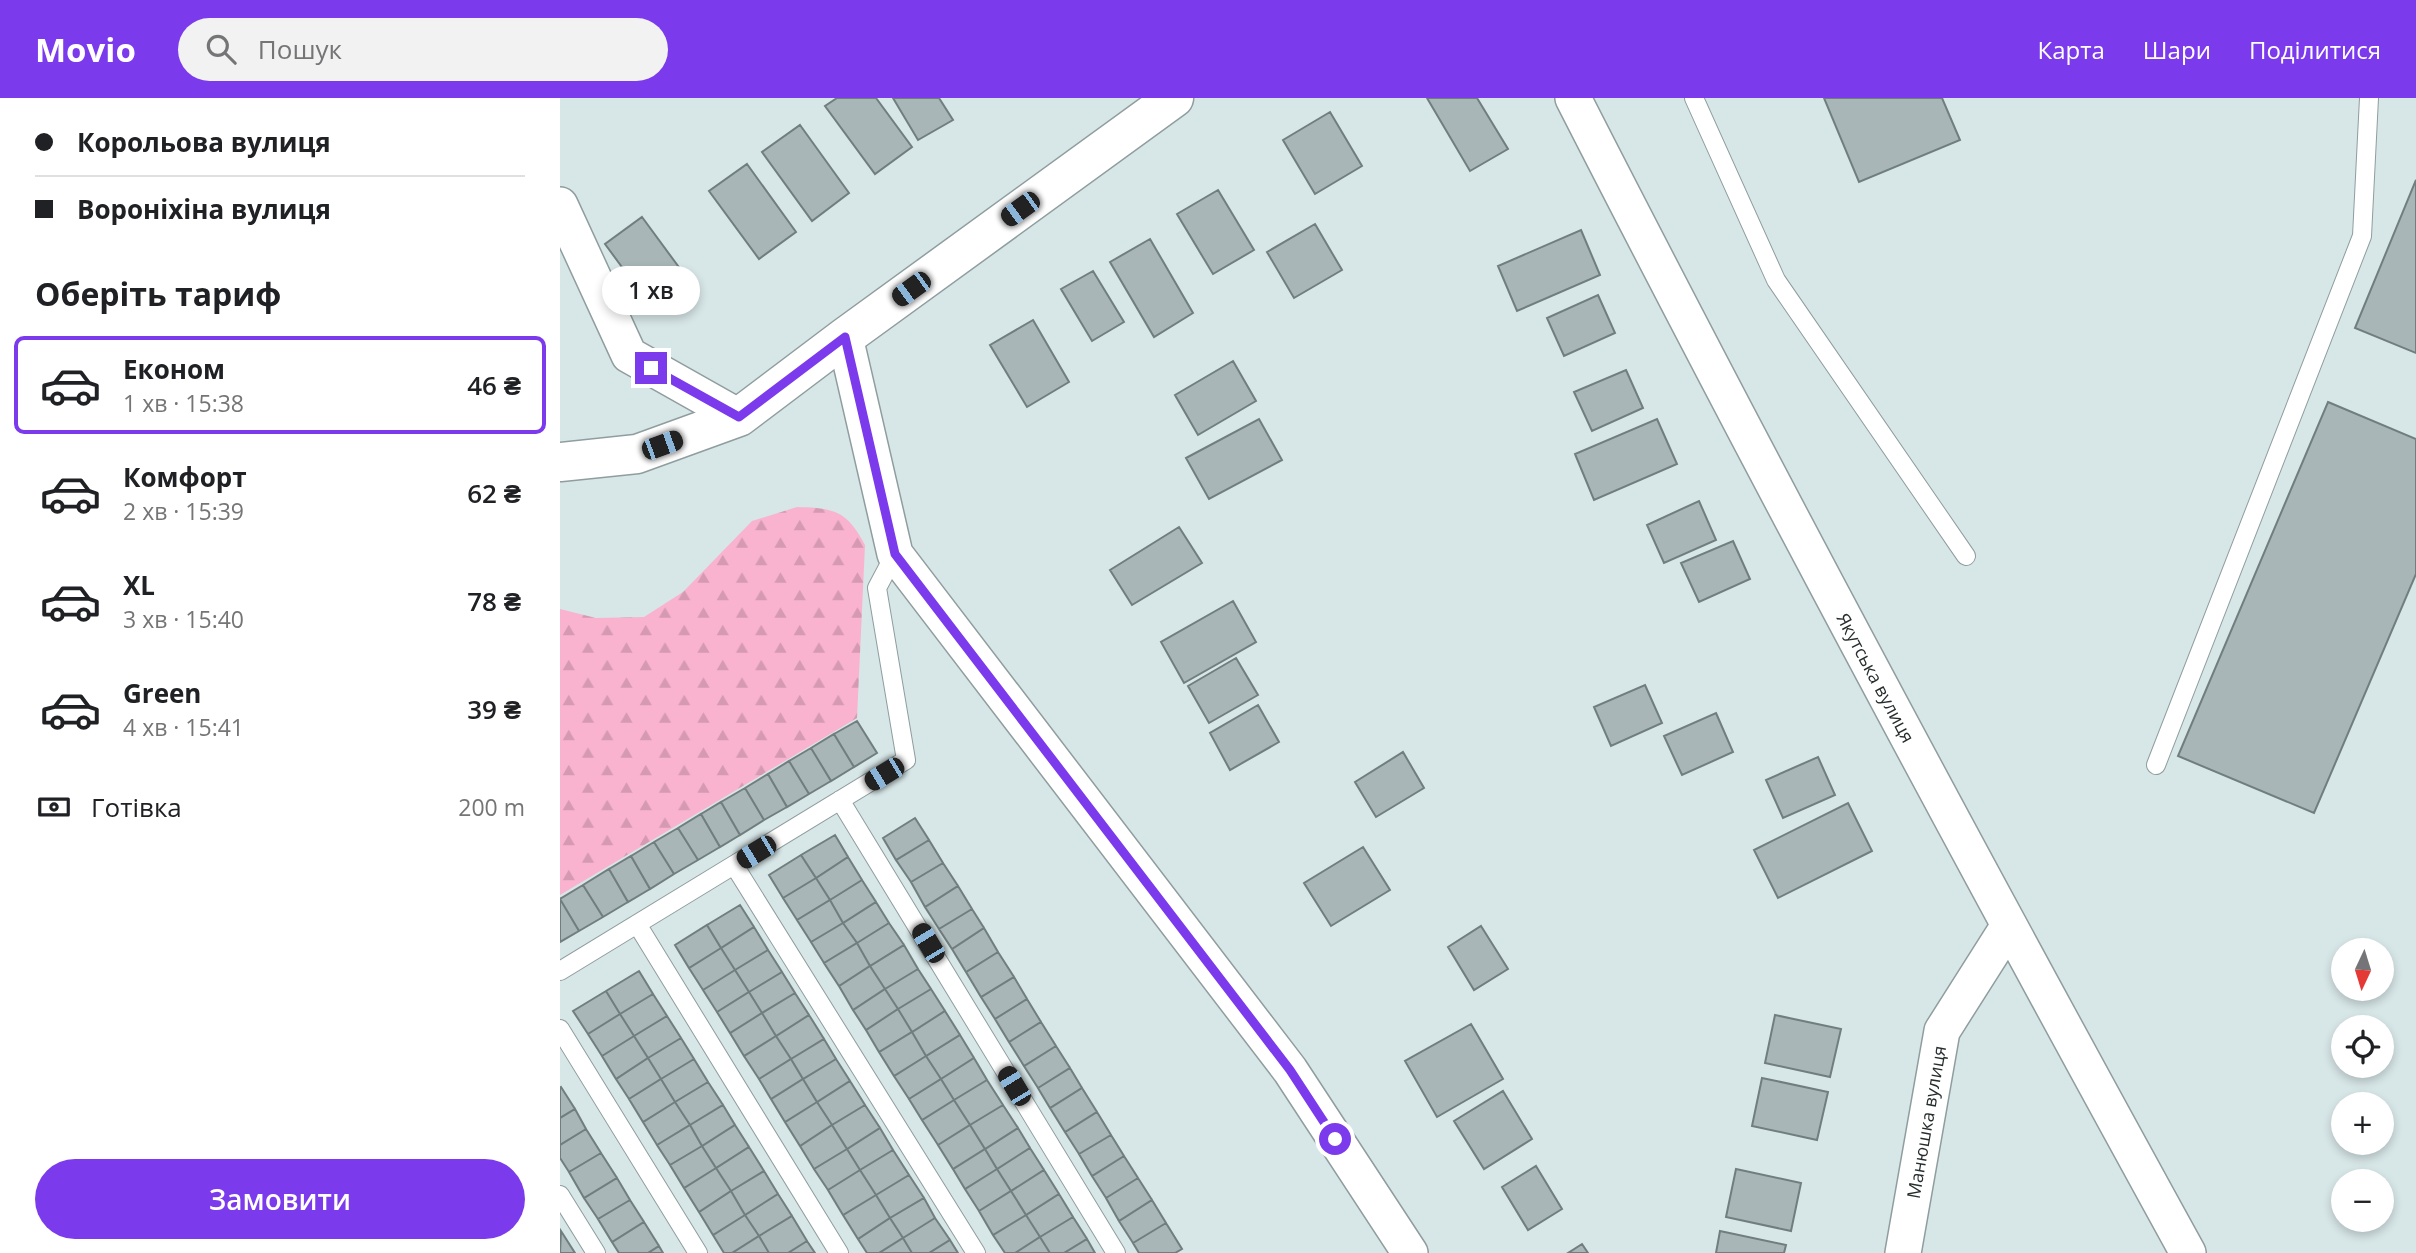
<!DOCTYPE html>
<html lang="uk">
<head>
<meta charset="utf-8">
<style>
	:root { --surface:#fff; --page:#f2f2f2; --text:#202124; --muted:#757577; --line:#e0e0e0; --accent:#7c3aed }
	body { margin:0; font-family:"Open Sans",sans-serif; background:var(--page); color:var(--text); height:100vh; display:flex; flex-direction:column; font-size:26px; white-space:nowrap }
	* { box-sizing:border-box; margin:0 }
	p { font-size:23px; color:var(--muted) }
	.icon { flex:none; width:38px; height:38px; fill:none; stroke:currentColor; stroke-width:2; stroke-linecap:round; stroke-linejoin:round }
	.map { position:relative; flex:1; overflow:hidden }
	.drawer { display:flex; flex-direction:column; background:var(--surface); width:560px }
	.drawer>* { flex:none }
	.hud { display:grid; align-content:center; height:154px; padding:0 35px; background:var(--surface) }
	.needle { width:46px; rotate:184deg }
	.fabs { position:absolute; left:1771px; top:840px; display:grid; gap:14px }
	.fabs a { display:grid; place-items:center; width:63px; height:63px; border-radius:50%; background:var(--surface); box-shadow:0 4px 10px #0003; font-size:35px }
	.end { position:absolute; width:32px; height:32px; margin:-16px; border:9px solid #7c3aed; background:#fff; box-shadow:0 0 0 4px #fff }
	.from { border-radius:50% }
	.bubble { position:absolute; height:49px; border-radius:24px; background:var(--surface); box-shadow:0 4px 10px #0003; font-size:23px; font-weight:600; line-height:49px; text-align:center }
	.car { position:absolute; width:21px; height:42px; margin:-21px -10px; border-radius:9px; box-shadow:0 0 5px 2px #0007; background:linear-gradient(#222 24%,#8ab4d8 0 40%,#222 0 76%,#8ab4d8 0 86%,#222 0) }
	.hud b { display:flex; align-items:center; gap:24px; height:66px; font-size:26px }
	.hud b+b { border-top:2px solid var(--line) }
	.hud i { width:18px; height:18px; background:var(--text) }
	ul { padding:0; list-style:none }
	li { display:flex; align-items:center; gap:21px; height:98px; margin:0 14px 10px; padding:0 21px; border:4px solid transparent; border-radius:10px }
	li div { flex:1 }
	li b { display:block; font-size:26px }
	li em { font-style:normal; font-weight:600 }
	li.active { border-color:var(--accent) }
	li>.icon { width:63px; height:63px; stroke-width:1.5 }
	h2 { padding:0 35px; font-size:32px; line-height:84px }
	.pay { display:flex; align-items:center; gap:18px; height:77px; padding:0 35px; font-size:26px }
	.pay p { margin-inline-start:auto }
	.primary-button { display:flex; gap:14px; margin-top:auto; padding:14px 35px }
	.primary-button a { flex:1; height:80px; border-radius:42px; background:var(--accent); color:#fff; font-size:28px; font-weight:600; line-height:80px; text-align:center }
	header { display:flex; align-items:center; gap:42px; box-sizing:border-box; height:98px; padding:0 35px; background:var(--accent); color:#fff }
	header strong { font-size:33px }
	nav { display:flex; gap:38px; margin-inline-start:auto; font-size:24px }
	.search { width:490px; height:63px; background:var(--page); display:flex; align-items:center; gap:18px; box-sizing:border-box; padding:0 24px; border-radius:38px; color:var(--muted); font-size:26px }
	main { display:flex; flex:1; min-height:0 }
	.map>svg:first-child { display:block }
</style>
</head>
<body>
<header>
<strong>Movio</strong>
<div class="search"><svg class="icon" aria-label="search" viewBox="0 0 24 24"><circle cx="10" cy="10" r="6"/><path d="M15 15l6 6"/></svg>Пошук</div>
<nav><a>Карта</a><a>Шари</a><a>Поділитися</a></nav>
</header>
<main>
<section class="drawer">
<div class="hud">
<b><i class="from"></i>Корольова вулиця</b>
<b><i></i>Вороніхіна вулиця</b>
</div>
<h2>Оберіть тариф</h2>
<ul>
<li class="active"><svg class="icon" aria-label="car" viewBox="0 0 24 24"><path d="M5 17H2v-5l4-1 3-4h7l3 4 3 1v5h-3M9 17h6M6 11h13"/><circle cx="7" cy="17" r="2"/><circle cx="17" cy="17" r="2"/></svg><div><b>Економ</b><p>1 хв · 15:38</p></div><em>46 ₴</em></li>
<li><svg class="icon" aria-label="car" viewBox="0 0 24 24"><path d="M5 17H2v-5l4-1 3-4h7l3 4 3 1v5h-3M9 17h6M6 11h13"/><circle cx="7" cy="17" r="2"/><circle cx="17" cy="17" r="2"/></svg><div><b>Комфорт</b><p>2 хв · 15:39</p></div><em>62 ₴</em></li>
<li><svg class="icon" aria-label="car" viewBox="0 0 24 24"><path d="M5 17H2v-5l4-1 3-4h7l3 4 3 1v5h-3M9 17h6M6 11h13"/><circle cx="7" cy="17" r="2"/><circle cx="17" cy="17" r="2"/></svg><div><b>XL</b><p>3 хв · 15:40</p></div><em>78 ₴</em></li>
<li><svg class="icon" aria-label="car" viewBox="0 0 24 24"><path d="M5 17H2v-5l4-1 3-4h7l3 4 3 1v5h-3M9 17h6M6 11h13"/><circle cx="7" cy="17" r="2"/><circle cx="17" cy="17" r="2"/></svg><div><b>Green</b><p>4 хв · 15:41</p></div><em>39 ₴</em></li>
</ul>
<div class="pay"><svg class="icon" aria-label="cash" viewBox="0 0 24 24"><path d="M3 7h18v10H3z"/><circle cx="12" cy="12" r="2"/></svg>Готівка<p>200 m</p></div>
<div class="primary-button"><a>Замовити</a></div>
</section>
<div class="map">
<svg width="1856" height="1155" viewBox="0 0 1856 1155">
	<defs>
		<pattern id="forest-firs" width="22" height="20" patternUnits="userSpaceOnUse" patternTransform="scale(1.75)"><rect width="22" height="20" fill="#f9b3cf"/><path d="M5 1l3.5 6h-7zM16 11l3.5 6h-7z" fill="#d59ab2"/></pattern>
	</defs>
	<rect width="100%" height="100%" fill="#d7e6e7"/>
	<path fill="url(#forest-firs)" d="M 237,409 C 275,410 287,413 305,447 L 297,620 L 0,797 L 0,511 L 36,520 L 84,519 L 123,494 L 192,423 Z"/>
	<path fill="#a8b6b7" stroke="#717e7f" stroke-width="2" d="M 277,0 L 316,0 L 352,49 L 315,76 L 265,8 Z
		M 333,0 L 379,0 L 393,22 L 358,42 Z
		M 867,0 L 917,0 L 948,51 L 910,73 Z
		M 1264,0 L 1382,0 L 1400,42 L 1299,84 Z
		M 770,14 L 802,68 L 755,96 L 723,42 Z
		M 240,27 L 289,95 L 252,123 L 202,54 Z
		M 187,66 L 236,134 L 199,161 L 149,93 Z
		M 1856,82 L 1856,255 L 1795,230 Z
		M 658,92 L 694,152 L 653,176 L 617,116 Z
		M 82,119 L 132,187 L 95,214 L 45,146 Z
		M 755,126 L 782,172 L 734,200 L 707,154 Z
		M 1021,132 L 1040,177 L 957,213 L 938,168 Z
		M 590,141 L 633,215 L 594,239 L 550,164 Z
		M 533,173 L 564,224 L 532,243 L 501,191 Z
		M 1038,197 L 1055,235 L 1004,258 L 987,220 Z
		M 473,222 L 509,284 L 467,309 L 430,247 Z
		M 673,263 L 696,303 L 638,337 L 615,297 Z
		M 1066,272 L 1083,310 L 1032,333 L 1014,294 Z
		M 1768,304 L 1856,341 L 1856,476 L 1754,715 L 1618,658 Z
		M 699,321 L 722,362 L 649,401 L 626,360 Z
		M 1097,321 L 1117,366 L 1034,402 L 1015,356 Z
		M 1139,403 L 1156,442 L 1104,465 L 1087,427 Z
		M 619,429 L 642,465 L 572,507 L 550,472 Z
		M 1173,443 L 1190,481 L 1139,504 L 1121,465 Z
		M 673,503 L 696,544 L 624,585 L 601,544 Z
		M 676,560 L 698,597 L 649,625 L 628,588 Z
		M 1085,587 L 1102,625 L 1051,648 L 1034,609 Z
		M 698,607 L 719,644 L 670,672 L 650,635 Z
		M 1156,615 L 1173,654 L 1122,677 L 1104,638 Z
		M 297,623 L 317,655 L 294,669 L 274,636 Z
		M 274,636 L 294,669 L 271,683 L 251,650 Z
		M 251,650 L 271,683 L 249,696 L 229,663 Z
		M 843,654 L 864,690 L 816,719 L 795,684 Z
		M 1258,659 L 1275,697 L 1223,720 L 1206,682 Z
		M 229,663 L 249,696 L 227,709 L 208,676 Z
		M 208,676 L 227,709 L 204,722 L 185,690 Z
		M 185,690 L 204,722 L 180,737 L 161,704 Z
		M 161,704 L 180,737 L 160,749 L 141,716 Z
		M 1288,705 L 1312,753 L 1218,800 L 1194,752 Z
		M 141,716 L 160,749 L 138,762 L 118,730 Z
		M 355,720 L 369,742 L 336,762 L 323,740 Z
		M 118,730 L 138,762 L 114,776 L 94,744 Z
		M 275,737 L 288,759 L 256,780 L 241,757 Z
		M 369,742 L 383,765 L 351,784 L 336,762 Z
		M 94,744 L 114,776 L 90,791 L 71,758 Z
		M 803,749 L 830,792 L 771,828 L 744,785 Z
		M 241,757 L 256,780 L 223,800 L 209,777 Z
		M 71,758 L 90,791 L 68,804 L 49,771 Z
		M 288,759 L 302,782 L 270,802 L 256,780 Z
		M 383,765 L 398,788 L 365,809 L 351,784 Z
		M 49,771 L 68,804 L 43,819 L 23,787 Z
		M 256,780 L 270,802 L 237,822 L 223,800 Z
		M 302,782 L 316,804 L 283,825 L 270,802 Z
		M 23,787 L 43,819 L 19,833 L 0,801 Z
		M 398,788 L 412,811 L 379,831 L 365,809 Z
		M 0,801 L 19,833 L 0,844 Z
		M 270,802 L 283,825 L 251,844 L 237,822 Z
		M 316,804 L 329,825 L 297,845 L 283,825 Z
		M 180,807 L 194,829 L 161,850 L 147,827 Z
		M 412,811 L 424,830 L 392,851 L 379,831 Z
		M 283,825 L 297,845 L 264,865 L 251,844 Z
		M 329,825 L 344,847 L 310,868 L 297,845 Z
		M 147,827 L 161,850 L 129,870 L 115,847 Z
		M 921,828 L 948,871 L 914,892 L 888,849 Z
		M 194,829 L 208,852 L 175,872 L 161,850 Z
		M 424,830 L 438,854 L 406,874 L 392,851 Z
		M 297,845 L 310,868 L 279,888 L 264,865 Z
		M 344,847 L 358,871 L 325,891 L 310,868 Z
		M 161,850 L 175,872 L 143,892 L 129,870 Z
		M 208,852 L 222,874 L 189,894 L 175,872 Z
		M 438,854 L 454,879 L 421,899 L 406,874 Z
		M 310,868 L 325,891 L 293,912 L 279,888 Z
		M 358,871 L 371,891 L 338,911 L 325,891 Z
		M 175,872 L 189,894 L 157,914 L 143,892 Z
		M 79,873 L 93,896 L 60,916 L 46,893 Z
		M 222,874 L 235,895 L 202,915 L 189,894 Z
		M 454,879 L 467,901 L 435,921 L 421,899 Z
		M 325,891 L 338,911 L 306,932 L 293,912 Z
		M 371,891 L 385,913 L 352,934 L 338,911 Z
		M 46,893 L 60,916 L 28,936 L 13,913 Z
		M 189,894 L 202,915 L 170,935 L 157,914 Z
		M 235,895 L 249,917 L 216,938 L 202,915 Z
		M 93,896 L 107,918 L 74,938 L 60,916 Z
		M 467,901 L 481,924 L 449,944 L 435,921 Z
		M 338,911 L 352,934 L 319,954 L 306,932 Z
		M 385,913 L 400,937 L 366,958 L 352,934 Z
		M 202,915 L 216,938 L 184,958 L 170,935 Z
		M 60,916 L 74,938 L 42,958 L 28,936 Z
		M 249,917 L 264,941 L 231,961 L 216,938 Z
		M 1215,917 L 1281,931 L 1270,979 L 1205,965 Z
		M 107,918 L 121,940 L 88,960 L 74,938 Z
		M 481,924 L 496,948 L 464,968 L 449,944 Z
		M 911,926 L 943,981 L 877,1019 L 845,963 Z
		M 352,934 L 366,958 L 334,978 L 319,954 Z
		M 400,937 L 414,960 L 381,981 L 366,958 Z
		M 74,938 L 88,960 L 56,981 L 42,958 Z
		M 216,938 L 231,961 L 199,981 L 184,958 Z
		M 121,940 L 134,961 L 101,981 L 88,960 Z
		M 264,941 L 276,961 L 243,981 L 231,961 Z
		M 496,948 L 510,970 L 478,990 L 464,968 Z
		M 366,958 L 381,981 L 349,1001 L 334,978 Z
		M 88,960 L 101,981 L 69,1001 L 56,981 Z
		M 414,960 L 427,982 L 394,1002 L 381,981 Z
		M 134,961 L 148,984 L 115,1004 L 101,981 Z
		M 231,961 L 243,981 L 211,1001 L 199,981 Z
		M 276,961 L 290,983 L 257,1004 L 243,981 Z
		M 510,970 L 522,990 L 490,1010 L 478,990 Z
		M 1202,980 L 1268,994 L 1257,1042 L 1192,1028 Z
		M 101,981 L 115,1004 L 83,1024 L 69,1001 Z
		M 243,981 L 257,1004 L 225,1024 L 211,1001 Z
		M 381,981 L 394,1002 L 362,1022 L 349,1001 Z
		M 427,982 L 443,1007 L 410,1027 L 394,1002 Z
		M 290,983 L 305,1007 L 272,1027 L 257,1004 Z
		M 148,984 L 163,1007 L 130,1027 L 115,1004 Z
		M 1,989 L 15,1011 L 0,1020 L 0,990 Z
		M 522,990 L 537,1014 L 505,1034 L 490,1010 Z
		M 943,993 L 972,1041 L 924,1071 L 894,1023 Z
		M 394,1002 L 410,1027 L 378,1047 L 362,1022 Z
		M 115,1004 L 130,1027 L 97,1047 L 83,1024 Z
		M 257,1004 L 272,1027 L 240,1048 L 225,1024 Z
		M 163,1007 L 175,1027 L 142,1048 L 130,1027 Z
		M 305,1007 L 320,1030 L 287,1051 L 272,1027 Z
		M 443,1007 L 458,1030 L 425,1051 L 410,1027 Z
		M 15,1011 L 26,1031 L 0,1047 L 0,1020 Z
		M 537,1014 L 551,1037 L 519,1056 L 505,1034 Z
		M 130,1027 L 142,1048 L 110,1067 L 97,1047 Z
		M 175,1027 L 189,1049 L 156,1070 L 142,1048 Z
		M 272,1027 L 287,1051 L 254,1071 L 240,1048 Z
		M 410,1027 L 425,1051 L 393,1071 L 378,1047 Z
		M 320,1030 L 333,1052 L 300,1072 L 287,1051 Z
		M 458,1030 L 470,1050 L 437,1071 L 425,1051 Z
		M 26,1031 L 41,1055 L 9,1074 L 0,1060 L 0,1047 Z
		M 551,1037 L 564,1058 L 532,1078 L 519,1056 Z
		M 142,1048 L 156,1070 L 124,1090 L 110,1067 Z
		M 189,1049 L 204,1073 L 171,1093 L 156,1070 Z
		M 470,1050 L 484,1072 L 451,1093 L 437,1071 Z
		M 287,1051 L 300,1072 L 268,1092 L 254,1071 Z
		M 425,1051 L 437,1071 L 405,1091 L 393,1071 Z
		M 333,1052 L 349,1077 L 316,1097 L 300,1072 Z
		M 41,1055 L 57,1080 L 24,1100 L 9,1074 Z
		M 564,1058 L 578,1080 L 546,1100 L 532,1078 Z
		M 976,1068 L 1002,1111 L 968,1132 L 942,1089 Z
		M 156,1070 L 171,1093 L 139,1114 L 124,1090 Z
		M 437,1071 L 451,1093 L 419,1113 L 405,1091 Z
		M 1176,1071 L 1241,1085 L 1231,1133 L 1166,1119 Z
		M 300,1072 L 316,1097 L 283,1117 L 268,1092 Z
		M 484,1072 L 499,1096 L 466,1117 L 451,1093 Z
		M 204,1073 L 218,1096 L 185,1117 L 171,1093 Z
		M 349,1077 L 364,1100 L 330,1120 L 316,1097 Z
		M 57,1080 L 70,1102 L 38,1121 L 24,1100 Z
		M 578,1080 L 592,1102 L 559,1123 L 546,1100 Z
		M 171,1093 L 185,1117 L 153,1137 L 139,1114 Z
		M 451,1093 L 466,1117 L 433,1137 L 419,1113 Z
		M 218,1096 L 232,1118 L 199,1138 L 185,1117 Z
		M 499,1096 L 513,1119 L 480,1139 L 466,1117 Z
		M 316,1097 L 330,1120 L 298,1141 L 283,1117 Z
		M 364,1100 L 375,1120 L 343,1140 L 330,1120 Z
		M 70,1102 L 84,1124 L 52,1144 L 38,1121 Z
		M 592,1102 L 606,1125 L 573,1145 L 559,1123 Z
		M 185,1117 L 199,1138 L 172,1155 L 164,1155 L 153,1137 Z
		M 466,1117 L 480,1139 L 455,1155 L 445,1155 L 433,1137 Z
		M 232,1118 L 247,1143 L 228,1155 L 209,1155 L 199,1138 Z
		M 513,1119 L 527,1141 L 504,1155 L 490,1155 L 480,1139 Z
		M 330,1120 L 343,1140 L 319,1155 L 307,1155 L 298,1141 Z
		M 375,1120 L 390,1142 L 369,1155 L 352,1155 L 343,1140 Z
		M 84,1124 L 99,1148 L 88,1155 L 59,1155 L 52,1144 Z
		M 606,1125 L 622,1151 L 615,1155 L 579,1155 L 573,1145 Z
		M 1,1133 L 15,1155 L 0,1155 Z
		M 1160,1133 L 1226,1147 L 1224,1155 L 1156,1155 Z
		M 199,1138 L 209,1155 L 172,1155 Z
		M 480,1139 L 490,1155 L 455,1155 Z
		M 343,1140 L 352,1155 L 319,1155 Z
		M 527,1141 L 535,1155 L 504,1155 Z
		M 390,1142 L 398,1155 L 369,1155 Z
		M 247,1143 L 255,1155 L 228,1155 Z
		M 1022,1146 L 1028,1155 L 1008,1155 Z
		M 99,1148 L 103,1155 L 88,1155 Z"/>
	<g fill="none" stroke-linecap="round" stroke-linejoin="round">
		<defs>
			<path id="lane" d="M 1134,0 L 1216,182 L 1406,458
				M 1596,667 L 1802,138 L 1809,0
				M 280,702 L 556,1155
				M 174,767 L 416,1155
				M 77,826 L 279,1155
				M 0,873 L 346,662 L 317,490 L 335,456
				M 0,931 L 138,1155
				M 0,1097 L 36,1155"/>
			<g id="street">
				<path id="s1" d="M 1013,0 C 1211,388 1418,773 1628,1155"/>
				<path d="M 0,107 L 69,257 L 179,319"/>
				<path d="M 285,239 L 335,456 L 730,972 L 850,1155"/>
				<path id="s2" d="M 1343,1155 L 1382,933 L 1448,829"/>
			</g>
			<path id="secondary" d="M 0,364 L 77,356 L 179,319 L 285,239 L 614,0"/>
		</defs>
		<use href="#lane" stroke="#8f9d9e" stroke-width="20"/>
		<use href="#street" stroke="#8f9d9e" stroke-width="38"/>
		<use href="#secondary" stroke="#8f9d9e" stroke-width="41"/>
		<use href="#lane" stroke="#fff" stroke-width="18"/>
		<use href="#street" stroke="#fff" stroke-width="35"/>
		<use href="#secondary" stroke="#fff" stroke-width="38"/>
	</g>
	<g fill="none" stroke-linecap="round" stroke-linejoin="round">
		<path stroke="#7c3aed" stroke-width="9" d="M 91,270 L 179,319 L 285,239 L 335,456 L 730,972 L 775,1041"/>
	</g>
	<g text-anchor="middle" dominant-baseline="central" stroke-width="6" stroke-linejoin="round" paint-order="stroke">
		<g font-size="18" fill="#272d2d" stroke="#fff">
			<text stroke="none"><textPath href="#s1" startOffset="654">Якутська вулиця</textPath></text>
			<text stroke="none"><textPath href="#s2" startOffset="133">Манюшка вулиця</textPath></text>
		</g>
	</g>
</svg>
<div class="fabs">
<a><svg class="needle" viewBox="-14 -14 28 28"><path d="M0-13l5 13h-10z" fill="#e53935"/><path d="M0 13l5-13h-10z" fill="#757577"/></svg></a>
<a><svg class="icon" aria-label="locate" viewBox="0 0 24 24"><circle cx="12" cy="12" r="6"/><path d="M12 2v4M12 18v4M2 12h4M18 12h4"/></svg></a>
<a>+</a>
<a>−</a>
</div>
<i class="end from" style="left:775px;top:1041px"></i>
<i class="end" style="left:91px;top:270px"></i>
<div class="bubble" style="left:42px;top:168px;width:98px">1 хв</div>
<i class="car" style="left:460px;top:111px;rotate:234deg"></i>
<i class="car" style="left:351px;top:191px;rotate:234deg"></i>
<i class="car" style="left:102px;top:347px;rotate:70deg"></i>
<i class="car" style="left:324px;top:676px;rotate:239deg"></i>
<i class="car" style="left:196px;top:754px;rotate:239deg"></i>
<i class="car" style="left:368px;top:845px;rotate:329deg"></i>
<i class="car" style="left:454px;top:988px;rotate:329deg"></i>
</div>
</main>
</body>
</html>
